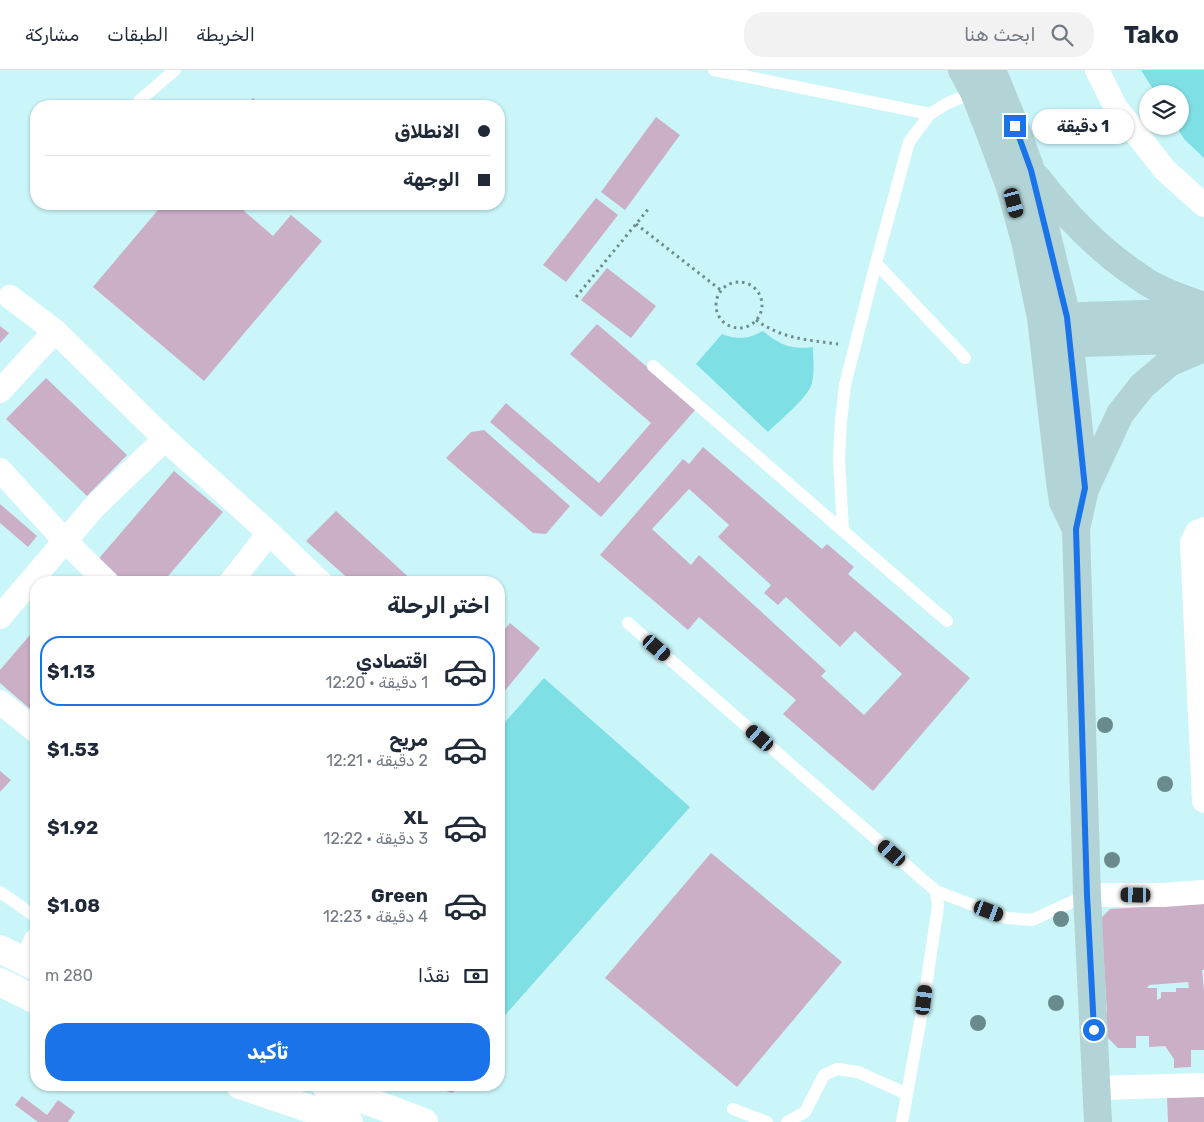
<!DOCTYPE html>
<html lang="ar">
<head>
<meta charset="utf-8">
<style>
	:root { --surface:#fff; --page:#f2f2f3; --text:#1f2937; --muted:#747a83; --line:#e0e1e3; --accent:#1a73e8 }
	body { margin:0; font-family:Rubik,"Noto Naskh Arabic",sans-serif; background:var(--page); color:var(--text); direction:rtl; height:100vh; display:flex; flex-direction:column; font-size:19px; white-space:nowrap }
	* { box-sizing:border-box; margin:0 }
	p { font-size:16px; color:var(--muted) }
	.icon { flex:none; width:28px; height:28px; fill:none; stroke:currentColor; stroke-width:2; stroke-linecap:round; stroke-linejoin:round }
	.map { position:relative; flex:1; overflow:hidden; direction:ltr }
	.side { position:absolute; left:30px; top:506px; width:475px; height:515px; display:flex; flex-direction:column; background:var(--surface); border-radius:20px; box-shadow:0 1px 4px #0004; direction:rtl }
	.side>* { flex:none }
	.hud { position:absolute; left:30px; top:30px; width:475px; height:110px; border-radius:20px; box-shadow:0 1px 4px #0004; direction:rtl; display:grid; align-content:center; height:110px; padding:0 15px; background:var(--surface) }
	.buttons { position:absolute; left:1139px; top:15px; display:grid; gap:10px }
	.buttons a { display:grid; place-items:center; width:50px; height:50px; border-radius:50%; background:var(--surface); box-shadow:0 1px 4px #0004; font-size:25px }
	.end { position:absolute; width:22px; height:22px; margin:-11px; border:6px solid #1a73e8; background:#fff; box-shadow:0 0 0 2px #fff }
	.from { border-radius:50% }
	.bubble { position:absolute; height:35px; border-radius:18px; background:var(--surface); box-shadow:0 1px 4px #0004; font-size:16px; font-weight:700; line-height:35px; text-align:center; direction:rtl }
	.car { position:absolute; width:15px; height:30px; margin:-15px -8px; border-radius:6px; box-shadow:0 0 4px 1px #0007; background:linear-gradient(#222 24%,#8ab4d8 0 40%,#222 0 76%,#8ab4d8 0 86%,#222 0) }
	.hud b { display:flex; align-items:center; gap:18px; height:48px; font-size:19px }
	.hud b+b { border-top:1px solid var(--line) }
	.hud i { width:12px; height:12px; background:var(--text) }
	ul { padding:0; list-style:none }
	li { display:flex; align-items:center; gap:15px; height:70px; margin:0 10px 8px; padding:0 5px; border:2px solid transparent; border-radius:20px }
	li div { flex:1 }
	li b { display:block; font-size:19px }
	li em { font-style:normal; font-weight:700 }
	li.current { border-color:var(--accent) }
	li>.icon { width:45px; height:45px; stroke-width:1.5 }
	h2 { padding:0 15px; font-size:22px; line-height:60px }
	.pay { display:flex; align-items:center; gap:12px; height:55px; padding:0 15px; font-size:19px }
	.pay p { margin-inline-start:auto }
	.primary-button { display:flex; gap:10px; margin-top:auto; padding:10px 15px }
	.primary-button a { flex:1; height:58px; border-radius:20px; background:var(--accent); color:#fff; font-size:20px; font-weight:700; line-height:58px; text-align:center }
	header { display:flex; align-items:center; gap:30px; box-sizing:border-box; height:70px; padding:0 25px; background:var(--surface); border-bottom:1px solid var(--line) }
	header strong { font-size:24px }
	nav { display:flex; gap:28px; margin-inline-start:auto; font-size:18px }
	.search { width:350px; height:45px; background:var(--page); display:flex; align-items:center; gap:12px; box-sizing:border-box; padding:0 18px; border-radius:20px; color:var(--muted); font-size:19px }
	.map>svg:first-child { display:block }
</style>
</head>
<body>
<header>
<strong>Tako</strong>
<div class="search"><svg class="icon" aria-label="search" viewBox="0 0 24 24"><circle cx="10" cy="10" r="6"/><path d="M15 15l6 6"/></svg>ابحث هنا</div>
<nav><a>الخريطة</a><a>الطبقات</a><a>مشاركة</a></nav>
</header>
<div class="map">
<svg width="1204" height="1052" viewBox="0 0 1204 1052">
	<rect width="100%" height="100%" fill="#caf6f9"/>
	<path fill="#7edfe5" d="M 1141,0 L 1204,0 L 1204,88 L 1184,69 L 1176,56 L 1180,56 L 1180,24 L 1156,24 Z
		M 763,261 C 780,275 791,280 813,277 C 813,290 815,305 811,316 C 805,330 779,351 768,362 L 696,294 L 722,264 C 737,270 748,269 763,261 Z
		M 544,608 L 690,737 L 499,952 L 499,659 Z"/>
	<path fill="#caafc6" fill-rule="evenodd" d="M 253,28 L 263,36 L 246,36 Z
		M 656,47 L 680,65 L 625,140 L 601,122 Z
		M 596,128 L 618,145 L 566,212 L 543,195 Z
		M 163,134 L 250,134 L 244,141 L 273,166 L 291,145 L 322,171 L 204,311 L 93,217 Z
		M 607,198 L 656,236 L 631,268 L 581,230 Z
		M 597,254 L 696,339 L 601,447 L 490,352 L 506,333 L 599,413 L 651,353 L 570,284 Z
		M 0,256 L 9,263 L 0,273 Z
		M 46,308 L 127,385 L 87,426 L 6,349 Z
		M 484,360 L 570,436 L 546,464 L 533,463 L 446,388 L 471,362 Z
		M 703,377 L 822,479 L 827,474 L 854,497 L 848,504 L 970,608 L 873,721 L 783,644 L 796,630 L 699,547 L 688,560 L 600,485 L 683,389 L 689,394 ZM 689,419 L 729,455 L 718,467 L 771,515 L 764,523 L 778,535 L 786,527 L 840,577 L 855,561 L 902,604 L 864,645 L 821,606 L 826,601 L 699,485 L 691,495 L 652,459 Z
		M 174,401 L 223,442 L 163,512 L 119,512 L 95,493 Z
		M 0,434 L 37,466 L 28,477 L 0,453 Z
		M 336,441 L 414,512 L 352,512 L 306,471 Z
		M 510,553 L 540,578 L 499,628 L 499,566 Z
		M 36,558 L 36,644 L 0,613 L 0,600 Z
		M 0,701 L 11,710 L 0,722 Z
		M 711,783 L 842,892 L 737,1017 L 605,908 Z
		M 1204,834 L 1204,900 L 1202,900 L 1204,922 L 1204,980 L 1191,980 L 1191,997 L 1174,998 L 1174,989 L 1165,976 L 1149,977 L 1149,966 L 1136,966 L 1136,978 L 1118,978 L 1107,967 L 1108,959 L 1103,956 L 1104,944 L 1107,942 L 1101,848 L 1110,839 ZM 1188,912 L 1189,918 L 1176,918 L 1176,922 L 1161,922 L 1161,928 L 1157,930 L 1157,918 L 1147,918 L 1149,915 Z
		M 429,1015 L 463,1015 L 452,1023 Z
		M 1204,1025 L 1204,1052 L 1168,1052 L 1167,1026 Z
		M 22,1026 L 47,1045 L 58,1030 L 75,1042 L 68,1052 L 38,1052 L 15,1035 Z"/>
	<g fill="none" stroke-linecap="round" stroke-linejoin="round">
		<path stroke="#6d8c8e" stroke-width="3" stroke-dasharray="2.5 4" stroke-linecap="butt" d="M 636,154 L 722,221
			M716 235a23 23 0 1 1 46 0a23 23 0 1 1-46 0Z
			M 576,227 L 650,137
			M 756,250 C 782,269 808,270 838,274"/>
		<path stroke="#fff" stroke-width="12" d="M 714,0 L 930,44
			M 139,31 L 175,0
			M 876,193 L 965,288
			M 653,296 L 947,551
			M 843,461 L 839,388 L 841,351 L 845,315 L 876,193 L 909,72 L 930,44 L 946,34 L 974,22
			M 628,553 L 936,821 L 1007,848 L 1032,850 L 1087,825
			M 0,822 L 36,847
			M 733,1039 L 767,1052
			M 787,1052 L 805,1042 L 824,1005 L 837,999 L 858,1002 L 907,1024
			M 902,1052 L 924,930 L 938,836 L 936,821"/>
		<path stroke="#fff" stroke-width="24" d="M 1097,0 L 1116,38 L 1165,100 L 1204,135
			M 10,227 L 55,261 L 165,369 L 269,463 L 320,512
			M 0,321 L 55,261
			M 0,400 L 65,471 L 107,512
			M 1204,459 L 1197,462 L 1192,473 L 1204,731
			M 231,512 L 269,463
			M 0,547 L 95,436 L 165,369
			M 0,632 L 36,661
			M 1087,825 L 1163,825 L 1204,822
			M 25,893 L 36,870
			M 1097,1018 L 1204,1015"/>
		<path stroke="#fff" stroke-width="28" d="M 0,879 L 36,897
			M 0,912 L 36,930
			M 240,1015 L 349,1052
			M 325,1015 L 424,1052"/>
		<path stroke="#b2d4d6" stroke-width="28" d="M 962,0 L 974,22 L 990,63 L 1009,114 L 1025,171 L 1041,248 L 1060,412 L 1063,432 L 1076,459
			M 992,0 L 1015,56 L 1031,100 L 1067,247 L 1085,418
			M 1038,109 C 1064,143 1093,174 1128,199 C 1136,204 1145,212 1154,216 C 1170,225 1187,230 1204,236
			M 1050,247 L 1204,242
			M 1053,274 L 1204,269
			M 1098,1052 L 1087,825 L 1076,459 L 1085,419 L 1120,344 L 1142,316 L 1169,293 L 1204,278"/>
	</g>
	<g fill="#6a8b8e">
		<circle cx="1105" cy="655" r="8"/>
		<circle cx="1165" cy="714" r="8"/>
		<circle cx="1112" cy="790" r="8"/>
		<circle cx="1061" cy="849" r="8"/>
		<circle cx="1056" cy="933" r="8"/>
		<circle cx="978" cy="953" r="8"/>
	</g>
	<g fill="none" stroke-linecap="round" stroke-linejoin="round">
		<path stroke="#1a73e8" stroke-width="6" d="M 1015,56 L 1031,100 L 1067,247 L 1085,418 L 1076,459 L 1087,825 L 1094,960"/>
	</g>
</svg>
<div class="buttons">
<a><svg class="icon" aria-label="layers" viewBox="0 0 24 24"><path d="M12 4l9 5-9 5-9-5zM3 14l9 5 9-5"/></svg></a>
</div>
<i class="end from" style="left:1094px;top:960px"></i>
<i class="end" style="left:1015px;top:56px"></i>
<div class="bubble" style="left:1032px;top:39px;width:102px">1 دقيقة</div>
<i class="car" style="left:1014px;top:133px;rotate:165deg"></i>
<i class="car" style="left:657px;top:578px;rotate:131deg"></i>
<i class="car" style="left:760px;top:668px;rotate:311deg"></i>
<i class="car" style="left:892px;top:783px;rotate:311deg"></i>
<i class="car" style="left:1136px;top:825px;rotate:271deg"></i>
<i class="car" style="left:989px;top:841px;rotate:111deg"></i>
<i class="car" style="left:924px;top:930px;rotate:7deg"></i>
<div class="hud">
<b><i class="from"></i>الانطلاق</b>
<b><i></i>الوجهة</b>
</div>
<section class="side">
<h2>اختر الرحلة</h2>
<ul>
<li class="current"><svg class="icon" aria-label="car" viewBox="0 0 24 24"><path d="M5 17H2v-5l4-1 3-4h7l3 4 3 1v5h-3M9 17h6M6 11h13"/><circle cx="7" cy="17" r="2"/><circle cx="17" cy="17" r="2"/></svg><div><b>اقتصادي</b><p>1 دقيقة · 12:20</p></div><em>$1.13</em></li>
<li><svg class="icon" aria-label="car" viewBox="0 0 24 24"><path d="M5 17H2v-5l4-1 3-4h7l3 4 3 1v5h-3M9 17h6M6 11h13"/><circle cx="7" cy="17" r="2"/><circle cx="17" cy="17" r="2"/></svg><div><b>مريح</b><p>2 دقيقة · 12:21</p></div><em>$1.53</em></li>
<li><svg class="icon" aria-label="car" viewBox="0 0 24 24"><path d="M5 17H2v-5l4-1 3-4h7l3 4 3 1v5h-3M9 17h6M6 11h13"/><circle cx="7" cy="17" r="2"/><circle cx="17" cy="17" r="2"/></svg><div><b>XL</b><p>3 دقيقة · 12:22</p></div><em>$1.92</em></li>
<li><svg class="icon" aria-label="car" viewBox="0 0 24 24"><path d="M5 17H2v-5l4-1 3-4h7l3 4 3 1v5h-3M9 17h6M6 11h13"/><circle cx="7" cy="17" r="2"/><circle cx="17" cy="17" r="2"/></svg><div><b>Green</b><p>4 دقيقة · 12:23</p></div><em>$1.08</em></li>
</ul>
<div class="pay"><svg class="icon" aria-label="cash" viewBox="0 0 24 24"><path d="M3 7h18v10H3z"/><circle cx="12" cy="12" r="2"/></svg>نقدًا<p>280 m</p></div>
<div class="primary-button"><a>تأكيد</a></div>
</section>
</div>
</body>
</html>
